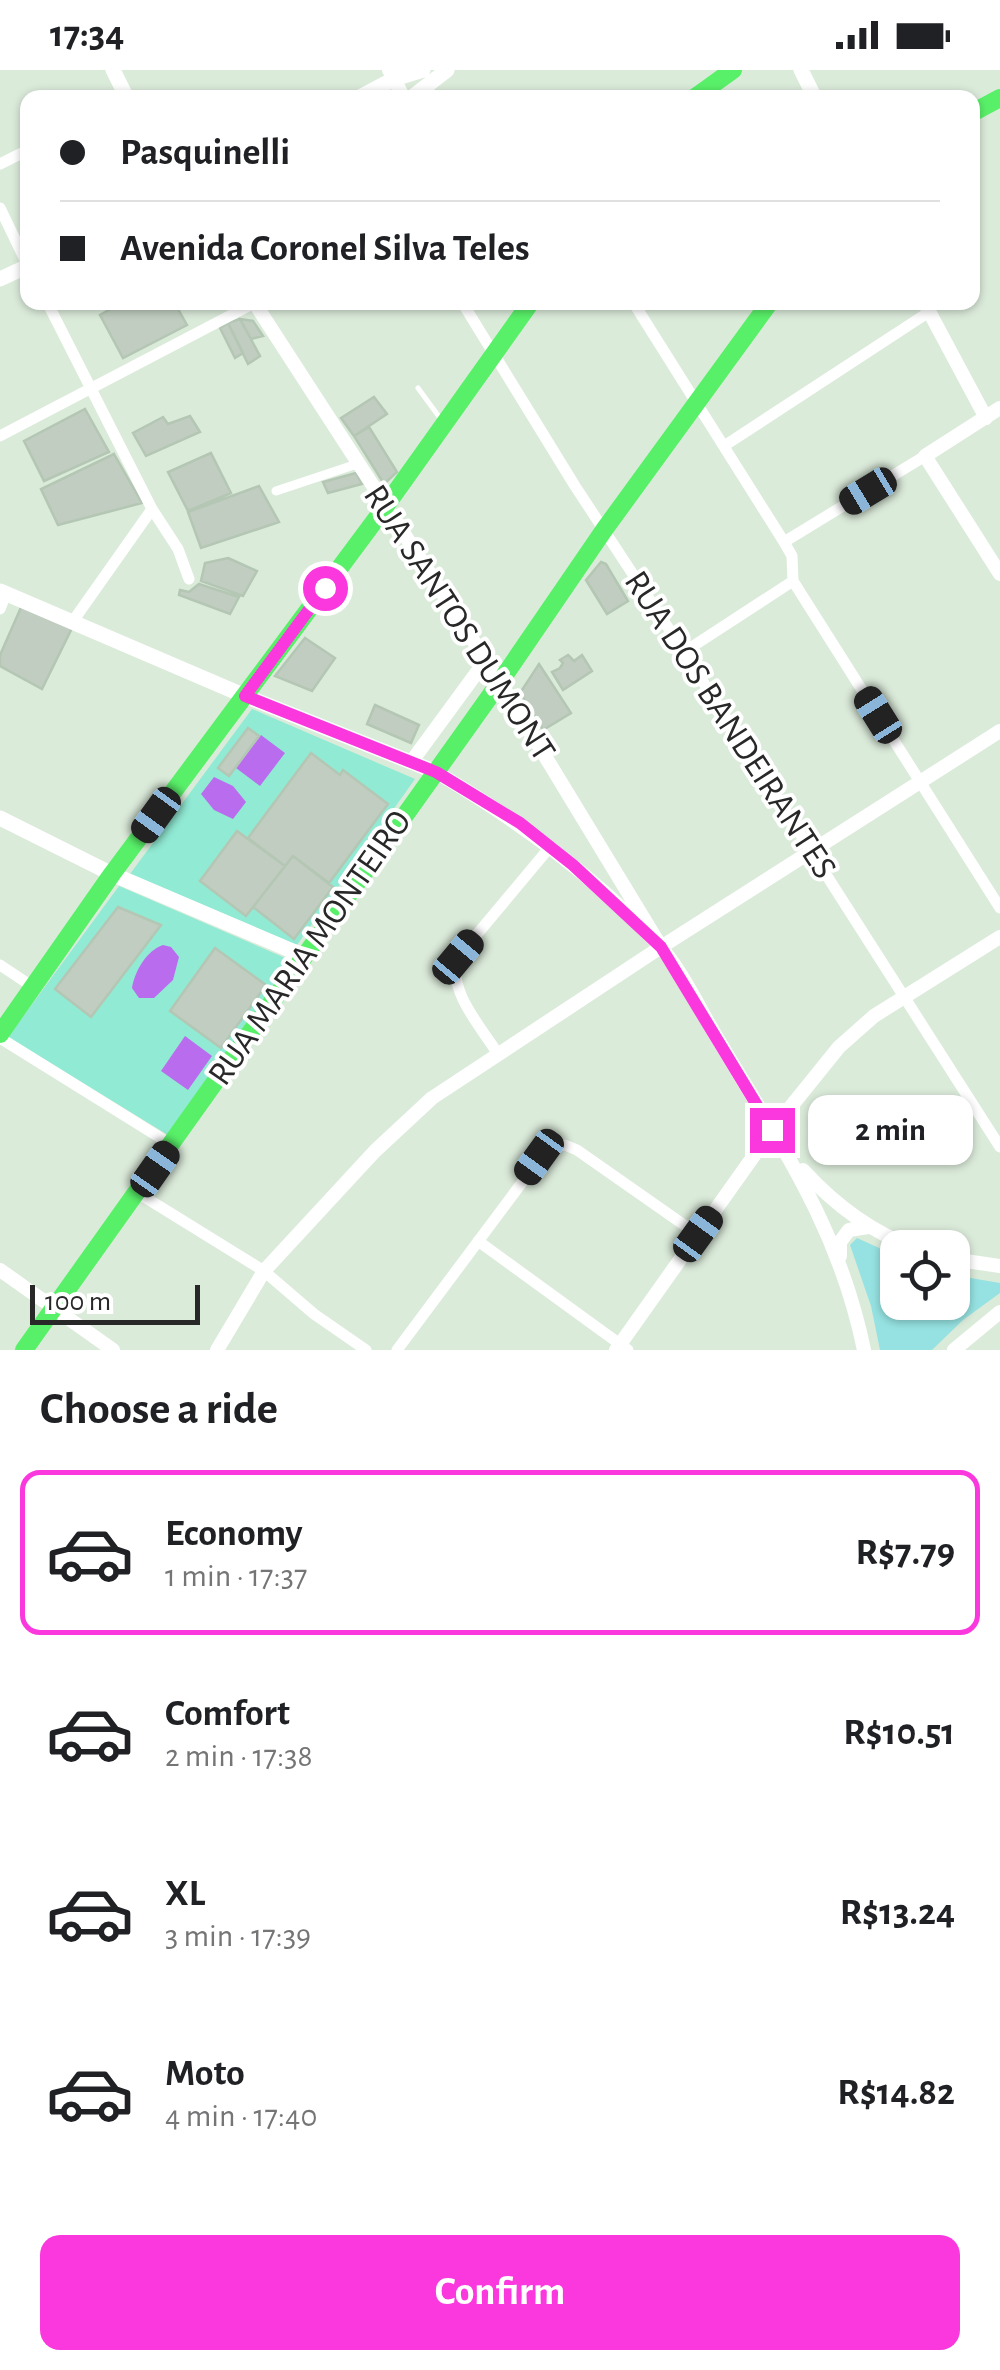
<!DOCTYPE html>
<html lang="en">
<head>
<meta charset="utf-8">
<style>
	:root { --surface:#fff; --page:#f6f6f6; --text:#202124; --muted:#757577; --line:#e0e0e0; --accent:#fa38dd }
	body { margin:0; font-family:"Alegreya Sans",sans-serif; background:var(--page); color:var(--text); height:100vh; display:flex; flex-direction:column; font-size:38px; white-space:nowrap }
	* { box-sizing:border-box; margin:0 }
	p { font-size:32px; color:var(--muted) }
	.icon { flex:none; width:55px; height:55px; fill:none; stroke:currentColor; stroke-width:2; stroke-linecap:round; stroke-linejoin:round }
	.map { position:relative; height:1280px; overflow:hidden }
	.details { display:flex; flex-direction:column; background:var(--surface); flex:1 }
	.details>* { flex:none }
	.top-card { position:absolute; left:20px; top:20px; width:960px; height:220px; border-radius:20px; box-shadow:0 2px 8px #0004; display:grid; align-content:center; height:220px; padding:0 40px; background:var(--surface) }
	.buttons { position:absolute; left:880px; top:1160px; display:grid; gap:20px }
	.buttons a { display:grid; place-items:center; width:90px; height:90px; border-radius:20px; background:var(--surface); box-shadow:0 2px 8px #0004; font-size:50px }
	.scale { position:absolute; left:30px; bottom:25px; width:170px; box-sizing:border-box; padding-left:10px; border:5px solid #282828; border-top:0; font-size:28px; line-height:35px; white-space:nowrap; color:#282828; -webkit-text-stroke:8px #fff; paint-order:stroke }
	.end { position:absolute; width:45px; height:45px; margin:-22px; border:12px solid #fa38dd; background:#fff; box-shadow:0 0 0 5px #fff }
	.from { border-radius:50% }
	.bubble { position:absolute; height:70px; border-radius:20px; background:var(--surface); box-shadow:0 2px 8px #0004; font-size:32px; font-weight:600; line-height:70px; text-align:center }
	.car { position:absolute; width:30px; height:60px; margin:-30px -15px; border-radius:12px; box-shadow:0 0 8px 2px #0007; background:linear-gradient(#222 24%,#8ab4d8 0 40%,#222 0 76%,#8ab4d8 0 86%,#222 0) }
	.top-card b { display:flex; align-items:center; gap:35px; height:95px; font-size:38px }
	.top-card b+b { border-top:2px solid var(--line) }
	.top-card i { width:25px; height:25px; background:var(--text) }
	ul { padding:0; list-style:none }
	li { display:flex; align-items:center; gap:30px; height:165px; margin:0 20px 15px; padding:0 20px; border:5px solid transparent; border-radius:20px }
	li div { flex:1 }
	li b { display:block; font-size:38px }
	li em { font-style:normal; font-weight:600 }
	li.current { border-color:var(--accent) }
	li>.icon { width:90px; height:90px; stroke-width:1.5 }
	h2 { padding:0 40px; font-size:45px; line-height:120px }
	.action { display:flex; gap:20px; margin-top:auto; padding:20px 40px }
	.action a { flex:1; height:115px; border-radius:20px; background:var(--accent); color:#fff; font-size:40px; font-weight:600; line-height:115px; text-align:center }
	.status { display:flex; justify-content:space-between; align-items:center; height:70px; padding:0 50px; background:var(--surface); direction:ltr }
	.status svg { height:28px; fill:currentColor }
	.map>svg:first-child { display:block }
</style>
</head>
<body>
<div class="status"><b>17:34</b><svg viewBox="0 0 49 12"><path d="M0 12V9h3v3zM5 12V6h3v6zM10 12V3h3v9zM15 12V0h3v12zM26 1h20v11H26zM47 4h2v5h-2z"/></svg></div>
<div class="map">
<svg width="1000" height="1280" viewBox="0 0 1000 1280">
	<rect width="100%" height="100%" fill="#dbebda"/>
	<path fill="#96e2e2" d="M 857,1168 L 897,1186 L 898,1232 L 952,1232 L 953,1205 L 1000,1213 L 1000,1223 L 963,1250 L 932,1280 L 880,1280 L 871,1236 L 850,1175 Z"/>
	<path fill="#91ead4" d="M 252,639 L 415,709 L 297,875 L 130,804 Z
		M 119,816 L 290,890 L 168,1065 L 8,967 Z"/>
	<path fill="#ba6cee" d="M 261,665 L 285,683 L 260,716 L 236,698 Z
		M 214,707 L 233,716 L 246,732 L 233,749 L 214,740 L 201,724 Z
		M 163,875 L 171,877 L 179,887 L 173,910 L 154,928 L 139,928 L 132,918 C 135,901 146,881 163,875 Z
		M 185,966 L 212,986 L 188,1020 L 161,1001 Z"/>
	<path fill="#c0cdc0" stroke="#b4c6b4" stroke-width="2.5" d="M 123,232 L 174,232 L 187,255 L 123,288 L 100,245 Z
		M 240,249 L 253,251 L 263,266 L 251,269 Z
		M 240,249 L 260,286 L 248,294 L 228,253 Z
		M 228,253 L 243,283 L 235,288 L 220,258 Z
		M 374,327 L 387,344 L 354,366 L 341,348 Z
		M 85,339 L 109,382 L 44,411 L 24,371 Z
		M 190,346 L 200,362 L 146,386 L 133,363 L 163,347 L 168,354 Z
		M 369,357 L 397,402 L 384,414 L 354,366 Z
		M 211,383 L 231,423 L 188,441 L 168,402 Z
		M 114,384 L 142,433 L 58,455 L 41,419 Z
		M 356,403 L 362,414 L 328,423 L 323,412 Z
		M 259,416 L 279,452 L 201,478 L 188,442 Z
		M 228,488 L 257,501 L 243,526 L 201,511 L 205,493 Z
		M 601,492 L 606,494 L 628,531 L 607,544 L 586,510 Z
		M 199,514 L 239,527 L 230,544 L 179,525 L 180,520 L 189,522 Z
		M 23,533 L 73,556 L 42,619 L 0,596 L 0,585 Z
		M 305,568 L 335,588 L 312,621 L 275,606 Z
		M 568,585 L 574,591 L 582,585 L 592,601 L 563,620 L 552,602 L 560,598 L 563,593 L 560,590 Z
		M 539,594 L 571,643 L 543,660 L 520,623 Z
		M 375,635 L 419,655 L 411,673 L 367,654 Z
		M 248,658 L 259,666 L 229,706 L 218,698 Z
		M 311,683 L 340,705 L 343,700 L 388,734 L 329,813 L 293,786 L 285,796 L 248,768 Z
		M 237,761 L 285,796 L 246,846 L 200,811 Z
		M 293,786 L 333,817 L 294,869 L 253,837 Z
		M 118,837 L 161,855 L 91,947 L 55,919 Z
		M 215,878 L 266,915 L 221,978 L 170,941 Z"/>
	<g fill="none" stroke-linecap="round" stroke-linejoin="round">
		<path stroke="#fff" stroke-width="5" d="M 418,318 L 440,348"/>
		<path stroke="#fff" stroke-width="9" d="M 276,421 L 357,394"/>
		<path stroke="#fff" stroke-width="11" d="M 0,94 L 28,80
			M 0,138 L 28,196
			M 47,232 L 152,439 L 178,479 L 189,509
			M 462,232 L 575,416 L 684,582 L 1000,1077
			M 633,232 L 784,472 L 792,486 L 793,511 L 1000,838
			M 0,366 L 256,232
			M 724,376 L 929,242
			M 784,472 L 925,386
			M 0,539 L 6,524
			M 73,551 L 152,439
			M 684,582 L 793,511
			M 0,895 L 33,917
			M 0,968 L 172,1075
			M 498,984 C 481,957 446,919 458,887 L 550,777
			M 138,1123 L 264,1201 L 314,1244 L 366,1280
			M 478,1171 L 628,1280
			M 397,1280 L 547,1079 L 565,1075 L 577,1080 L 697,1164"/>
		<path stroke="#fff" stroke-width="14" d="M 389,0 L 404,28
			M 254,232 L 500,612 L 661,877
			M 924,232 L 986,348
			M 1000,338 L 925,386 L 1000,504
			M 412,691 L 486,590
			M 436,702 C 517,750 592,804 658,874 C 681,898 701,942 719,971 C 781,1075 839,1158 864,1280
			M 803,1100 C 835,1135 870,1162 915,1178
			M 840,1186 L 840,1172 L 849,1160 L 868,1157
			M 952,1189 L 1000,1196
			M 0,1200 L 113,1280
			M 217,1280 L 264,1201 L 375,1081 L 432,1028 L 661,877 L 1000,661
			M 616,1280 L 772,1060 L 839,977 L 874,946 L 1000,867
			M 954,1280 L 1000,1242"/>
		<path stroke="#fff" stroke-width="15" d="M 113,0 L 127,28
			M 801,0 L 815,28
			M 358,28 L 394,9 L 423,0
			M 411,28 L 447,0
			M 0,209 L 28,196
			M 0,521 L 245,626 L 436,702
			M 0,748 L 112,804 L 304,886"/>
		<path stroke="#59f069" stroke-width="18" d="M 694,28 L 733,0
			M 972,43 L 1000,28
			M 0,964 L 112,804 L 385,437 L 531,232
			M 24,1280 L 500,612 L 604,460 L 770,232"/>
	</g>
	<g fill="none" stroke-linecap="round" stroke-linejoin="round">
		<path stroke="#fa38dd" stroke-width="12" d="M 325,518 L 245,626 L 436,702 L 520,753 L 573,795 L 661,877 L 772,1060"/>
	</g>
	<g text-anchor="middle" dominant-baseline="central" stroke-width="8" stroke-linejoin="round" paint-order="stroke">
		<g font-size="35" fill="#282828" stroke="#fff">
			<text transform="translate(459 553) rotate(57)">RUA SANTOS DUMONT</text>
			<text transform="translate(730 655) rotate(57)">RUA DOS BANDEIRANTES</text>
			<text transform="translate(310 878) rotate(-55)">RUA MARIA MONTEIRO</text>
		</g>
	</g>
</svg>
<div class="buttons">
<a><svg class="icon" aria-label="locate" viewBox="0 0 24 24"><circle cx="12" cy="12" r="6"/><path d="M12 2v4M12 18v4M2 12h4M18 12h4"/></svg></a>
</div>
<div class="scale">100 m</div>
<i class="end from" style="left:325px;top:518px"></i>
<i class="end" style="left:772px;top:1060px"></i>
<div class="bubble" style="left:808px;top:1025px;width:165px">2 min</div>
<i class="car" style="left:868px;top:421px;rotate:239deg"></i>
<i class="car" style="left:878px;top:645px;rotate:328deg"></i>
<i class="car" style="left:156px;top:745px;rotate:216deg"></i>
<i class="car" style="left:458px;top:887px;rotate:40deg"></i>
<i class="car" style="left:539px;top:1087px;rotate:216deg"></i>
<i class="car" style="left:155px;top:1099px;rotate:35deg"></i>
<i class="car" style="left:698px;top:1164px;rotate:36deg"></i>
<div class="top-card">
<b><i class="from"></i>Pasquinelli</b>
<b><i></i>Avenida Coronel Silva Teles</b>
</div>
</div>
<section class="details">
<h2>Choose a ride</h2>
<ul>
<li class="current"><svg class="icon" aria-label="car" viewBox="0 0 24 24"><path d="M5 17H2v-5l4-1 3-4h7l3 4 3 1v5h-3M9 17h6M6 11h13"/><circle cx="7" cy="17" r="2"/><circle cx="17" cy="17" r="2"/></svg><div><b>Economy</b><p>1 min · 17:37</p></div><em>R$7.79</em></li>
<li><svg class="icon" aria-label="car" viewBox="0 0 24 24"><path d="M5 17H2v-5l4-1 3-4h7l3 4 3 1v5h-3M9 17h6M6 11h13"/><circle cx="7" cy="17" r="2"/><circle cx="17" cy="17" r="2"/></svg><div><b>Comfort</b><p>2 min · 17:38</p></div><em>R$10.51</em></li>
<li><svg class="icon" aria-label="car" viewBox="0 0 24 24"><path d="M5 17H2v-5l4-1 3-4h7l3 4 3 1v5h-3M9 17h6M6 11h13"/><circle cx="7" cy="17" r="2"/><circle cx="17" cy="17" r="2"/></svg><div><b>XL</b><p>3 min · 17:39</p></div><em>R$13.24</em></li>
<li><svg class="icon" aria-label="car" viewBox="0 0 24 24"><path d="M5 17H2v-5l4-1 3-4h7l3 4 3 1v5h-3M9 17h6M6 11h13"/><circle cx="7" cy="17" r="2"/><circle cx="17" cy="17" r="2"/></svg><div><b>Moto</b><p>4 min · 17:40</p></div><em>R$14.82</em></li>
</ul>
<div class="action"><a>Confirm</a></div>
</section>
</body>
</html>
